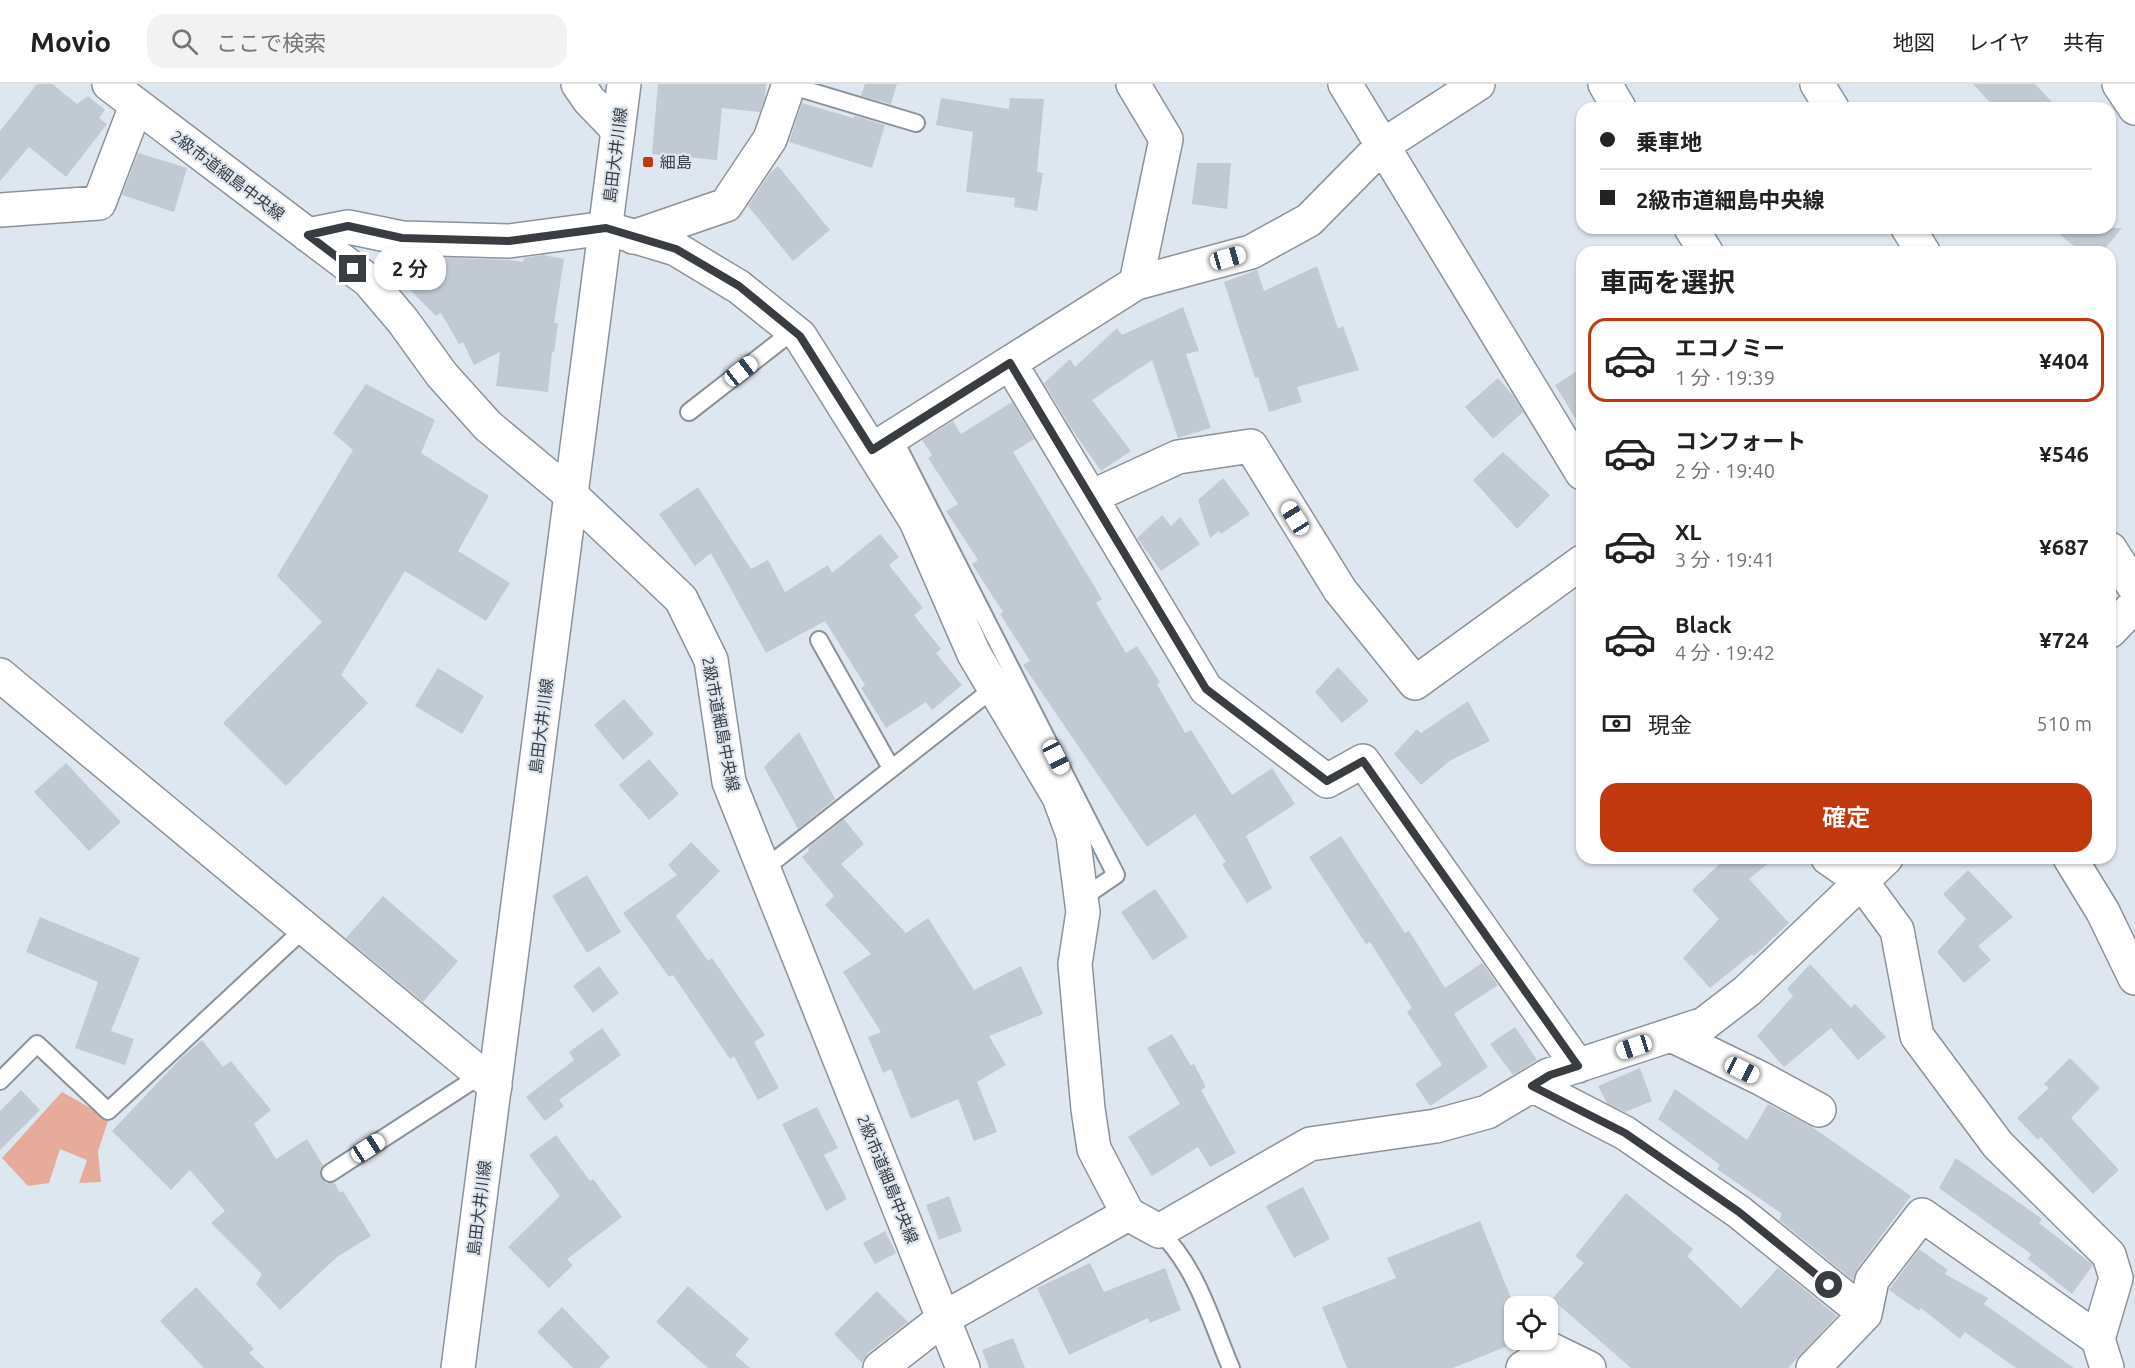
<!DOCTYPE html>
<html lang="ja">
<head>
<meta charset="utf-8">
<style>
	:root { --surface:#fff; --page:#f2f2f2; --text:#222; --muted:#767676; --line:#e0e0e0; --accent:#c1380f }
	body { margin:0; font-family:Ubuntu,"Noto Sans JP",sans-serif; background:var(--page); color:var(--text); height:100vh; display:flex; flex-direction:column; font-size:22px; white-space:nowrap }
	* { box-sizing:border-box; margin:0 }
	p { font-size:20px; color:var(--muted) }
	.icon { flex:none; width:33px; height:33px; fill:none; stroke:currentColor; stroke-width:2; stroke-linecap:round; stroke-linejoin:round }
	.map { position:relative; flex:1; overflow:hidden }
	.drawer { position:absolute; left:1576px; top:162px; width:540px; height:618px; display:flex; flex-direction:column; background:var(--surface); border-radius:18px; box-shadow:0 2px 4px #0004 }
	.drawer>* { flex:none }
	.top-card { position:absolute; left:1576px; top:18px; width:540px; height:132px; border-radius:18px; box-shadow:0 2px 4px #0004; display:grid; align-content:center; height:132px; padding:0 24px; background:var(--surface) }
	.controls { position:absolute; left:1504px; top:1212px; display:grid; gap:12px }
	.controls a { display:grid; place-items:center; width:54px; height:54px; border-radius:12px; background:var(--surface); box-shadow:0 2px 4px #0004; font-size:30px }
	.end { position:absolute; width:27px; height:27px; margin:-14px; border:8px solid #393c40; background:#fff; box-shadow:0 0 0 3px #fff }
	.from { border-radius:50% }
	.bubble { position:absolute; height:42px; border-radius:18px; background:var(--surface); box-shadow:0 2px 4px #0004; font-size:20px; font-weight:600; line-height:42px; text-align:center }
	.car { position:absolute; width:18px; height:36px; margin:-18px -9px; border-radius:8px; box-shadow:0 0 4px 2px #0007; background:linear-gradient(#fff 24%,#345 0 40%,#fff 0 76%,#345 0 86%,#fff 0) }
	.top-card b { display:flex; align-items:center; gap:21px; height:57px; font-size:22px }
	.top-card b+b { border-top:2px solid var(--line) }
	.top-card i { width:15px; height:15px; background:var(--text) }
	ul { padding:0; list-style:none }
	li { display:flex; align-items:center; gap:18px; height:84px; margin:0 12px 9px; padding:0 12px; border:3px solid transparent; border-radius:18px }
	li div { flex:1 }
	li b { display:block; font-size:22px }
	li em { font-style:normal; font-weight:600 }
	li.selected { border-color:var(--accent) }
	li>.icon { width:54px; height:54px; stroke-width:1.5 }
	h2 { padding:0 24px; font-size:27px; line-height:72px }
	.pay { display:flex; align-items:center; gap:15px; height:66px; padding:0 24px; font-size:22px }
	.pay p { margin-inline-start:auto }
	.primary-button { display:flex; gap:12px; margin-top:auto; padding:12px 24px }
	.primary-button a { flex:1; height:69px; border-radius:18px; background:var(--accent); color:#fff; font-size:24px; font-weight:600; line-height:69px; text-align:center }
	header { display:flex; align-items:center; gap:36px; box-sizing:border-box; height:84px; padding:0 30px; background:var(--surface); border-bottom:2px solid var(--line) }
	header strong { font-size:28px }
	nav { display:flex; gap:33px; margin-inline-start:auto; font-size:21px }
	.search { width:420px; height:54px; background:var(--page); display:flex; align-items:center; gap:15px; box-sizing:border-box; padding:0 21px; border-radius:18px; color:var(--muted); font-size:22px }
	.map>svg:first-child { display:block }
</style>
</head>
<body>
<header>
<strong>Movio</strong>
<div class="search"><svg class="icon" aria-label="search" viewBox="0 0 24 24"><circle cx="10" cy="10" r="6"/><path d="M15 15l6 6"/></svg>ここで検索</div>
<nav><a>地図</a><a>レイヤ</a><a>共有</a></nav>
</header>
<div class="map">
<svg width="2135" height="1284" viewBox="0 0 2135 1284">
	<rect width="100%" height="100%" fill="#dee7f0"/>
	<path fill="#e6ab9b" d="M 62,1008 L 92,1025 L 108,1037 L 98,1067 L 101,1098 L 79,1099 L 87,1076 L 60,1065 L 49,1099 L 28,1102 L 2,1074 Z"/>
	<path fill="#c1cad3" d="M 37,0 L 52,0 L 77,20 L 88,12 L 105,26 L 99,34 L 107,40 L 66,93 L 29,63 L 0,97 L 0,47 Z
		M 658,0 L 766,0 L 765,13 L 760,28 L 722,24 L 717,76 L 652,70 Z
		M 865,0 L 897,0 L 891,20 L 861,12 Z
		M 1973,0 L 2035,0 L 2058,24 L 1995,24 Z
		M 941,14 L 1009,25 L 1010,14 L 1044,15 L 1037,88 L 1043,89 L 1037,127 L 1014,123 L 1015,114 L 966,108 L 973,48 L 936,41 Z
		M 802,19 L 853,34 L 855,32 L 885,41 L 872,84 L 789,58 Z
		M 138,69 L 187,84 L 174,128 L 122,111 Z
		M 1197,79 L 1231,79 L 1227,125 L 1192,120 Z
		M 778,82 L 830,146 L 793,177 L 748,122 L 770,89 Z
		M 2052,144 L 2122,144 L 2102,168 L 2081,168 Z
		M 543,171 L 564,175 L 554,239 L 558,239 L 554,268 L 552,268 L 548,308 L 496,302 L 500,268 L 474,281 L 463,258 L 459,260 L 441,229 L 436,232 L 407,203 L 390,175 L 395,172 L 510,176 L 523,178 L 524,174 Z
		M 1317,182 L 1338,245 L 1343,242 L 1359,286 L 1297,303 L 1302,318 L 1269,328 L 1258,293 L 1255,294 L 1224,198 L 1257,186 L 1264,207 Z
		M 1183,223 L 1199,267 L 1186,270 L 1211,344 L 1178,354 L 1152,276 L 1092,316 L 1131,367 L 1101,387 L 1071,344 L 1044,299 L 1070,275 L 1075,283 L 1117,244 L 1122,251 Z
		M 1582,284 L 1582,345 L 1555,301 Z
		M 1498,294 L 1514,313 L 1523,328 L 1493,355 L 1465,323 Z
		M 366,300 L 435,336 L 421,369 L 489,412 L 458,467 L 510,499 L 486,537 L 405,487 L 341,591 L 368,619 L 286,702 L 223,639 L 322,538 L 277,492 L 353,366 L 333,349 Z
		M 1012,318 L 1034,355 L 1013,368 L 1102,515 L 1096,519 L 1126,569 L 1137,562 L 1160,598 L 1157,600 L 1185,649 L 1191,646 L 1232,711 L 1272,684 L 1295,720 L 1246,752 L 1272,804 L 1247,819 L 1222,780 L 1226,778 L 1195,730 L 1147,763 L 1023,581 L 1030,577 L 1000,530 L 1003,528 L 972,480 L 978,476 L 946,427 L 958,420 L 928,374 L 932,371 L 922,356 L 953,337 L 961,350 Z
		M 1503,368 L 1550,411 L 1517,445 L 1473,396 Z
		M 1223,394 L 1250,430 L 1221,450 L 1219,447 L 1210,454 L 1198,416 Z
		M 698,403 L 751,485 L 768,476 L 785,508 L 828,481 L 832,489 L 880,450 L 899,473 L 889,481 L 923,524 L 914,531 L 941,565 L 936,569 L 962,601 L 932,626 L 926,618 L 886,644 L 861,604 L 865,601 L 825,537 L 766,569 L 711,469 L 695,482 L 659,430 Z
		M 1162,431 L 1171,442 L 1180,433 L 1200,460 L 1161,487 L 1137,454 Z
		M 1338,583 L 1369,617 L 1342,639 L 1315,608 Z
		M 438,584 L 484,612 L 462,650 L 415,622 Z
		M 624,615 L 654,650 L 623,676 L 594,641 Z
		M 1468,617 L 1490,657 L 1451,676 L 1421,701 L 1394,670 L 1417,645 L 1421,649 Z
		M 799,648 L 835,715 L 798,745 L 764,683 Z
		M 649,675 L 679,710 L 649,736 L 619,701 Z
		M 66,679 L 121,738 L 89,767 L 34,708 Z
		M 844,735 L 864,760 L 841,780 L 906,849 L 928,834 L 974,906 L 1021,882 L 1043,930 L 989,952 L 1006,981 L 977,998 L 997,1048 L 974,1057 L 958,1015 L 911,1035 L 891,985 L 883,989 L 868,953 L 881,948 L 843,888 L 871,870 L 825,821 L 834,812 L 802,773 L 809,767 L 808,764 Z
		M 1341,752 L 1405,849 L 1409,847 L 1445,904 L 1482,879 L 1498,901 L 1454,930 L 1488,983 L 1430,1022 L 1415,1000 L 1442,981 L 1407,928 L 1412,924 L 1370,858 L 1366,860 L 1309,773 Z
		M 691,758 L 720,787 L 676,832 L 708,877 L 712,874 L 765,951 L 754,958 L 779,1004 L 758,1016 L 734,972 L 730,975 L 673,891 L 669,893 L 623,829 L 677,791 L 668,781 Z
		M 1726,774 L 1775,774 L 1749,795 L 1789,839 L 1754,872 L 1752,870 L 1710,904 L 1683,874 L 1719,835 L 1692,806 Z
		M 1968,786 L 2013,833 L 1978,862 L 1991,876 L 1964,899 L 1937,868 L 1966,835 L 1943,810 Z
		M 587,791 L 621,848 L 587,869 L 552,812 Z
		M 1155,805 L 1188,853 L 1153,876 L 1121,828 Z
		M 383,812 L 458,877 L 423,918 L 346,854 Z
		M 40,833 L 140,874 L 111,947 L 134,955 L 125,981 L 75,964 L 98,898 L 26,868 Z
		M 1810,880 L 1851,924 L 1855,920 L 1886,953 L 1858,976 L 1831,944 L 1784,983 L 1757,952 L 1793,912 L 1787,905 Z
		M 599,882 L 619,909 L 593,929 L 573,902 Z
		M 1515,943 L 1537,976 L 1513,991 L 1490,960 Z
		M 602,944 L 621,971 L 559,1016 L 564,1022 L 545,1037 L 526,1013 L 574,976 L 569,968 Z
		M 1172,950 L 1191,982 L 1194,980 L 1206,1003 L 1201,1006 L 1236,1069 L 1210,1083 L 1198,1063 L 1152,1092 L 1128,1053 L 1180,1020 L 1147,964 Z
		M 202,956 L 223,983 L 231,977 L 271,1026 L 254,1040 L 276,1075 L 307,1055 L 323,1081 L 320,1089 L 322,1095 L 326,1099 L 334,1098 L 340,1109 L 343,1107 L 371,1152 L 337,1173 L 280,1226 L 256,1200 L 262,1190 L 211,1139 L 225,1127 L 190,1086 L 171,1106 L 112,1047 L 181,974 Z
		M 2070,974 L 2100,1004 L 2071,1034 L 2119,1086 L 2093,1110 L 2041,1053 L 2038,1056 L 2017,1034 L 2049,1004 L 2044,1000 Z
		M 1640,984 L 1652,1017 L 1625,1028 L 1607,1019 L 1598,1002 Z
		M 1675,1005 L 1747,1056 L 1768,1020 L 1812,1043 L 1911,1112 L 1857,1185 L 1853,1196 L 1779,1136 L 1782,1130 L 1717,1085 L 1720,1081 L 1658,1035 Z
		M 21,1006 L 40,1026 L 0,1066 L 0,1027 Z
		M 817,1023 L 838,1064 L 824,1071 L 847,1115 L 826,1127 L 782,1040 Z
		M 556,1051 L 590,1097 L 593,1095 L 622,1133 L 567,1175 L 573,1181 L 549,1204 L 508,1163 L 560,1112 L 529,1071 Z
		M 1956,1074 L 2042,1135 L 2039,1139 L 2093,1181 L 2072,1210 L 2028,1175 L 2031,1170 L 1939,1104 Z
		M 1303,1103 L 1330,1155 L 1294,1174 L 1266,1122 Z
		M 1626,1109 L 1693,1165 L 1687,1172 L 1741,1224 L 1778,1184 L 1837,1232 L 1788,1284 L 1631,1284 L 1552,1215 L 1584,1179 L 1575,1172 Z
		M 949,1112 L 962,1147 L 939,1156 L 926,1121 Z
		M 1480,1137 L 1515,1224 L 1515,1259 L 1453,1284 L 1347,1284 L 1322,1223 L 1396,1194 L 1387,1174 Z
		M 885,1147 L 896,1169 L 875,1180 L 863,1159 Z
		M 1919,1165 L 1948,1186 L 1945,1190 L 1988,1214 L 1984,1220 L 2074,1284 L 2016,1284 L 1965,1248 L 1960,1255 L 1921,1224 L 1919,1227 L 1889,1206 Z
		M 1090,1179 L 1104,1208 L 1165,1184 L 1181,1226 L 1150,1239 L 1148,1234 L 1069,1271 L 1037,1204 Z
		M 688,1202 L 749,1255 L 735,1271 L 750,1284 L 708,1284 L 656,1238 Z
		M 196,1203 L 254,1265 L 249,1269 L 265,1284 L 204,1284 L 160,1237 Z
		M 877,1207 L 908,1238 L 868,1269 L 862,1279 L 834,1250 Z
		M 562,1223 L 610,1273 L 599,1284 L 573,1284 L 537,1248 Z
		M 1013,1254 L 1025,1284 L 989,1284 L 982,1266 Z"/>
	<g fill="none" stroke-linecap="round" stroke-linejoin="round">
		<defs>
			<path id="service" d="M 789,1 L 916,39
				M 689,328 L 793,247
				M 893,353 L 1116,791 L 1081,815
				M 819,556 L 891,684
				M 764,785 L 994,604
				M 0,997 L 37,960 L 108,1027 L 305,844
				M 330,1089 L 481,991
				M 1159,1147 C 1197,1183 1211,1237 1231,1284"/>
			<path id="minor" d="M 578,0 L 589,16 L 618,46
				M 1133,0 L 1166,55 L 1136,199
				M 1345,0 L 1582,389
				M 1817,0 L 1832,24
				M 2119,0 L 2135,24
				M 0,126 L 99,119 L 136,22
				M 1908,144 L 1923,168
				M 308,151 L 348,143 L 402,154 L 509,157 L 606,144 L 676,165 L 739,203 L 800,252 L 916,437 L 974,570 L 1059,713 L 1073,751 L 1083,828 L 1075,880 L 1088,1025 L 1094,1065 L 1128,1130 L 1159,1147 L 1310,1060 L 1436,1042 L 1487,1028 L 1549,991 L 1704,940 L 1747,907 L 1886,774
				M 633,153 L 726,121 L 770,55 L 789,0
				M 1010,279 L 1206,605 L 1327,697 L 1363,677 L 1578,982
				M 872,366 L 1136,199 L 1251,168 L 1309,136 L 1382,62 L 1478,0
				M 1091,413 L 1178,373 L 1251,362 L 1340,506 L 1415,599 L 1582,478
				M 2110,465 L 2135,504
				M 2110,547 L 2135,521
				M 0,591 L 495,1002
				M 1828,774 L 1861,797 L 1897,846 L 1917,952 L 1998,1061 L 2109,1171 L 2116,1194 L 2098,1255 L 2107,1284
				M 1671,951 L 1760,994 L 1819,1026
				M 1532,1001 L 1625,1049 L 1739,1128 L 1865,1230
				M 880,1284 L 944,1234 L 1128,1130
				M 1523,1284 L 1552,1266 L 1589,1284
				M 1813,1284 L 1865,1230 L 1872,1196 L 1922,1131 L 2098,1255"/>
			<path id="tertiary" d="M 109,0 L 369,197 L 403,237 L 442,291 L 488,342 L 571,411 L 681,515 L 711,576 L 729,698 L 963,1284
				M 1605,0 L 1619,24
				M 1691,144 L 1706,168
				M 2070,774 L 2103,828 L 2135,894"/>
			<path id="secondary" d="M 458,1284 L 624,0"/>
		</defs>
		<use href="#service" stroke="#8a939b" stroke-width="20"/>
		<use href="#minor" stroke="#8a939b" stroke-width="36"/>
		<use href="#tertiary" stroke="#8a939b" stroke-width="36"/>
		<use href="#secondary" stroke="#8a939b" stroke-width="36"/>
		<use href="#service" stroke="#fff" stroke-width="16"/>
		<use href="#minor" stroke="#fff" stroke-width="33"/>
		<use href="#tertiary" stroke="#fff" stroke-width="33"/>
		<use href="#secondary" stroke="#fff" stroke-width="33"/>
	</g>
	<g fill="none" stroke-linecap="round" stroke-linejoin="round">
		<path stroke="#393c40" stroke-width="8" d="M 353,185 L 308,151 L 348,142 L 402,154 L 509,157 L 606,144 L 676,165 L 739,202 L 800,252 L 872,366 L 1010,279 L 1206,605 L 1327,697 L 1363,677 L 1578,982 L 1550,991 L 1532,1002 L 1625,1049 L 1739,1128 L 1829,1201"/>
	</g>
	<rect fill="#c1380f" stroke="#dee7f0" stroke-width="2" x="642" y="72" width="12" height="12" rx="3"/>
	<g text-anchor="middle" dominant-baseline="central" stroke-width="4.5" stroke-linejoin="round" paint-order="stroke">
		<g font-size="16" fill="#393c40" stroke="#dee7f0">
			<text transform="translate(615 71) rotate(-83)">島田大井川線</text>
			<text transform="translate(228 91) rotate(37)">2級市道細島中央線</text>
			<text transform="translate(721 640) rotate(79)">2級市道細島中央線</text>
			<text transform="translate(541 642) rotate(-83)">島田大井川線</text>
			<text transform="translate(888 1095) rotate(68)">2級市道細島中央線</text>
			<text transform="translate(479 1124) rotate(-83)">島田大井川線</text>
		</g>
		<g font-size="16" fill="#393c40" stroke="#dee7f0" text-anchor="start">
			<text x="660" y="78">細島</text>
		</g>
	</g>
</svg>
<div class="controls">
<a><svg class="icon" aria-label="locate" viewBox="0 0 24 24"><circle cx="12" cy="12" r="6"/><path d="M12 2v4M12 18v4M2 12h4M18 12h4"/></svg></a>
</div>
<i class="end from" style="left:1829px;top:1201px"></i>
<i class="end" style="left:353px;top:185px"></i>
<div class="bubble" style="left:374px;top:164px;width:72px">2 分</div>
<i class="car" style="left:1228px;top:174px;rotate:74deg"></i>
<i class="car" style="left:741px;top:287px;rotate:52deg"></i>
<i class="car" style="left:1295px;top:434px;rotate:328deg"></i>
<i class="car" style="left:1056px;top:673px;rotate:153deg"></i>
<i class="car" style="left:1634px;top:963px;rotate:252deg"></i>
<i class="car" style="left:1742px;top:986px;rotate:116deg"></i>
<i class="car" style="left:368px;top:1064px;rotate:57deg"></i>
<div class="top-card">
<b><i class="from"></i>乗車地</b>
<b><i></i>2級市道細島中央線</b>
</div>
<section class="drawer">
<h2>車両を選択</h2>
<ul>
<li class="selected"><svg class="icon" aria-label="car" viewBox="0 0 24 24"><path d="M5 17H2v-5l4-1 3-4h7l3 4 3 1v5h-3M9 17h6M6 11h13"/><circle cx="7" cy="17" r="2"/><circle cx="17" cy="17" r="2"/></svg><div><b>エコノミー</b><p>1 分 · 19:39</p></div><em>¥404</em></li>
<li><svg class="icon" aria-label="car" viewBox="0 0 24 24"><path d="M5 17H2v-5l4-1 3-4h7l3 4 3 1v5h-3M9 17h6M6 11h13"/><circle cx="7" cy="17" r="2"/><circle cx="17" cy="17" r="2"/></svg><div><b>コンフォート</b><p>2 分 · 19:40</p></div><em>¥546</em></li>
<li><svg class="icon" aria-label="car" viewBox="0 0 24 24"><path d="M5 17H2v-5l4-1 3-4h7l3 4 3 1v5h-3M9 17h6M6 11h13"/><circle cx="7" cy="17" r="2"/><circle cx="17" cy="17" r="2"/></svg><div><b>XL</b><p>3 分 · 19:41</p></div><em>¥687</em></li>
<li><svg class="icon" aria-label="car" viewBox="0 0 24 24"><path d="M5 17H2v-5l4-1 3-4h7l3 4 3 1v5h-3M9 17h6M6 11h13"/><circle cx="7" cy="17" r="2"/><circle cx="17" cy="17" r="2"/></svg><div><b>Black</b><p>4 分 · 19:42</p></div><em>¥724</em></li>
</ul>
<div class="pay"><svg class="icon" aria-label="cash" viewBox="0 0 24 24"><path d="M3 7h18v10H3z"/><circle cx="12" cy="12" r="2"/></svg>現金<p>510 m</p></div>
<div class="primary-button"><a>確定</a></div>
</section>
</div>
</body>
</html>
